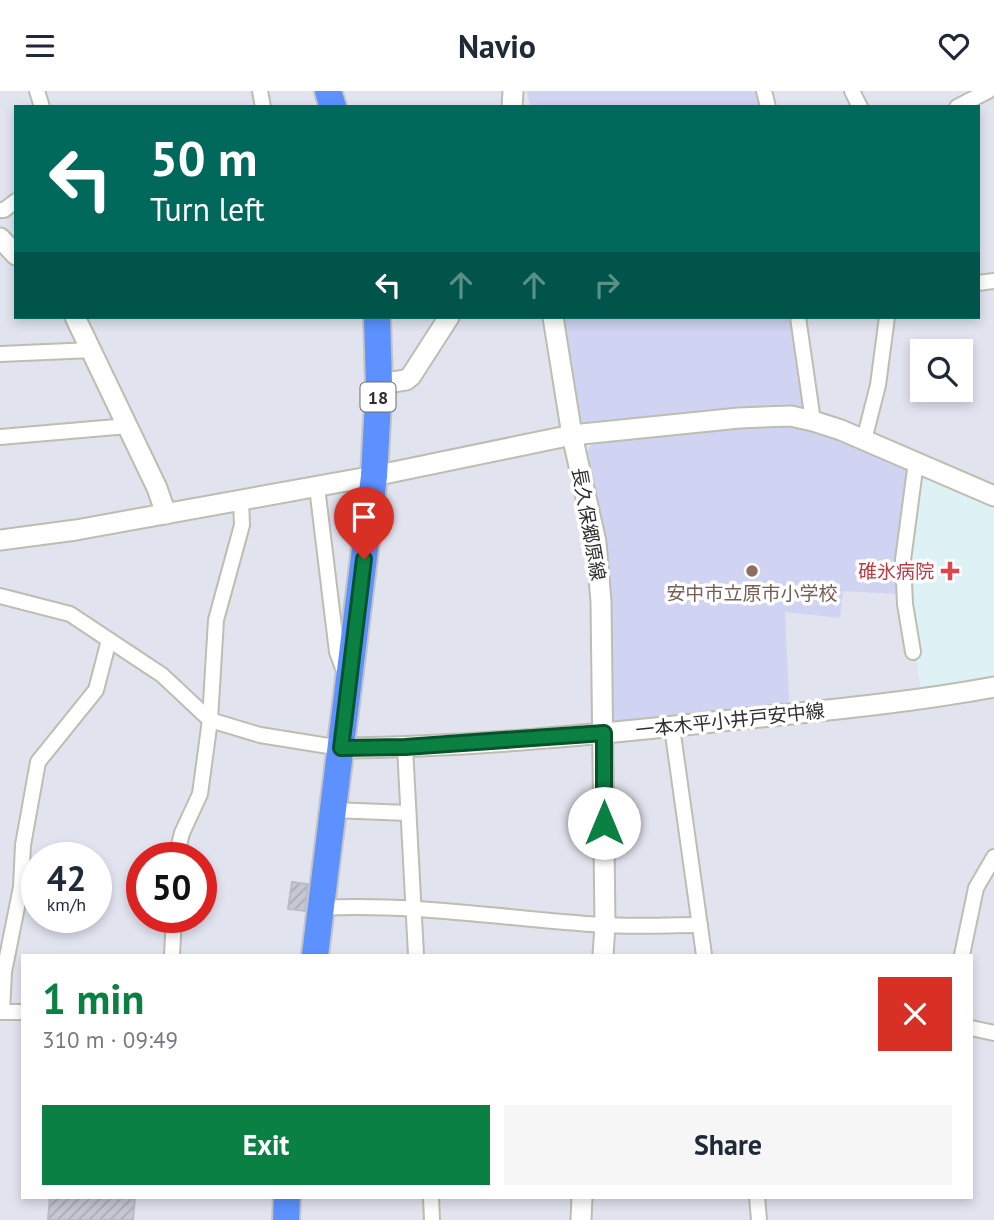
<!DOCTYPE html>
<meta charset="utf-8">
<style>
:root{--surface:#fff;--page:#f6f6f7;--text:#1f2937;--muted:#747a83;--accent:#0b8043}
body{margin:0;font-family:"PT Sans","Noto Sans JP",sans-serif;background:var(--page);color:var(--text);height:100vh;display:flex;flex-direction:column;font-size:26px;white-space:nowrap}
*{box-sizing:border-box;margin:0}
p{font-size:23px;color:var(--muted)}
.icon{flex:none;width:38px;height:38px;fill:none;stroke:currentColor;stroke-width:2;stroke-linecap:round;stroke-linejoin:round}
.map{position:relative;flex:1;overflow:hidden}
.details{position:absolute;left:21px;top:863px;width:952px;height:245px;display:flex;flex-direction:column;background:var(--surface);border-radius:0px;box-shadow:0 4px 10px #0003}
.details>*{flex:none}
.banner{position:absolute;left:14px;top:14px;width:966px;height:214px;border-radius:0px;box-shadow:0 4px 10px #0003;background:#00695c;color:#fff;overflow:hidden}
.tools{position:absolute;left:910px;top:248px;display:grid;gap:14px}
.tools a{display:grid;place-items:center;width:63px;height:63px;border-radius:0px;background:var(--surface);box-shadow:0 4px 10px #0003;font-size:35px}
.speed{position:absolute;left:21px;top:751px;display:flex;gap:14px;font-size:35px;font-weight:700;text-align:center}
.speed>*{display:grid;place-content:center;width:91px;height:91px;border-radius:50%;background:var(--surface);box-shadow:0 4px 10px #0003;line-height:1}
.speed small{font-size:18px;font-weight:400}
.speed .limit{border:10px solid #d22;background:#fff;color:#111}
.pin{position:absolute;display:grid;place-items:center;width:60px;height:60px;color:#fff;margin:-72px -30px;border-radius:50% 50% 50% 0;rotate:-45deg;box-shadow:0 0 7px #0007}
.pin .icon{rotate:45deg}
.me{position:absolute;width:77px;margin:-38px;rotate:0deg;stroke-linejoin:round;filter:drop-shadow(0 0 5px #0008)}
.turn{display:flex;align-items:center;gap:24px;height:147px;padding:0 21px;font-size:32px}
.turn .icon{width:91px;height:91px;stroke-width:2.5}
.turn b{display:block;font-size:49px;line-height:60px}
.lanes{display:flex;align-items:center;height:66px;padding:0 21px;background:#0003;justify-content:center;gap:35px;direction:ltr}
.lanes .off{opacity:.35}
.round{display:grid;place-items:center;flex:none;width:74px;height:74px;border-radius:0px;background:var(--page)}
.overview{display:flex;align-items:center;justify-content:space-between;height:119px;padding:0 21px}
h1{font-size:42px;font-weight:800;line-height:52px;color:var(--accent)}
.cta{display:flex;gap:14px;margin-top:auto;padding:14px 21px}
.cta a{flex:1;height:80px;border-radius:0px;background:var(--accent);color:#fff;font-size:28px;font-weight:800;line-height:80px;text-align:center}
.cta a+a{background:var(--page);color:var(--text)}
header{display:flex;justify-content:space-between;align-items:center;height:91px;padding:0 21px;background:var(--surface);font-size:32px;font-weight:800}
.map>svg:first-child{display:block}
.education{fill:#d0d3f1}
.medical{fill:#def1f5}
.building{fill:url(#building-hatch);stroke:#b9bbcb;stroke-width:2}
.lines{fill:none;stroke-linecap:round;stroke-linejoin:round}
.street-casing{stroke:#bdbeb0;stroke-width:18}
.secondary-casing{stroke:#bdbeb0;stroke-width:23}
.highway-casing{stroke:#c4c4c4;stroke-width:30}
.street{stroke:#fff;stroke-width:14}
.secondary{stroke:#fff;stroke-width:19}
.highway{stroke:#5c91ff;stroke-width:26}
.route-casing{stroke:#07532c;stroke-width:18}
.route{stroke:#0b8043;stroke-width:12}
.education-dot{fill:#8d6e63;stroke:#fff;stroke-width:2.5}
.health-dot{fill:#e0444e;stroke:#fff;stroke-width:2.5}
.labels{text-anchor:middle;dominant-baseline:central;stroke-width:7;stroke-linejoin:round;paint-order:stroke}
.shield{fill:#fff;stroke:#6d6d6d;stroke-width:2}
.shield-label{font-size:18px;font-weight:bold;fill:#2e2e2e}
.street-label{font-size:19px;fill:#2e2e2e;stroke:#fff}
.health-label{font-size:19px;fill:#be3a42;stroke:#fff;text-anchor:end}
.education-label{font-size:19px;fill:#785e54;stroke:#fff}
</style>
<header><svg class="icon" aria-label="menu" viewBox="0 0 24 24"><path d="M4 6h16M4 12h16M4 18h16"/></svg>Navio<svg class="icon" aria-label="heart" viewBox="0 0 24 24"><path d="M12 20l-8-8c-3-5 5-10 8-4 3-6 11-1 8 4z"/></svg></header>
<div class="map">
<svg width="994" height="1129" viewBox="0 0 994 1129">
<defs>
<pattern id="building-hatch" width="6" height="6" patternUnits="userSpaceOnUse" patternTransform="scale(1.75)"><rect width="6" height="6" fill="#c5c7d2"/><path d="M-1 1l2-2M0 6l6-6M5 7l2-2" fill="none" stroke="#aaabb5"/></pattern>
</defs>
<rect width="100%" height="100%" fill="#e1e3ef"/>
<g class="education">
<polygon points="527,0 758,0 760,16 530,16"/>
<polygon points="561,226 793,226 806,315 799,319 583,332 576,326"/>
<polygon points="791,330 911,377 900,503 843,500 840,527 785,521 789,609 782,618 609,634 584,364 593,353 740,333"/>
</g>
<polygon class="medical" points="918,379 994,411 994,589 921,603 907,491"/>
<g class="building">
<polygon points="292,791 308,793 305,820 288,818"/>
<polygon points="50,1106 135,1106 133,1129 48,1129"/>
</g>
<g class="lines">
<g class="street-casing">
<g id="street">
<polyline points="37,0 42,16"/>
<polyline points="260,0 263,16"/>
<polyline points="764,0 768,16"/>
<polyline points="852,0 860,16"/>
<polyline points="957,16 988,0"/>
<polyline points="0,119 4,119 16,110"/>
<polyline points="978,192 994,190"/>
<polyline points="798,226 813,330"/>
<polyline points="0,263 93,259"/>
<polyline points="0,346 128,335"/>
<polyline points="864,349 878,294 887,226"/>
<polyline points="317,396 337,561 343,577 346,577"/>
<polyline points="0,505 70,523 162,584 210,629 260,644 341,657"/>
<polyline points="913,561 905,513 903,469 916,371"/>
<polyline points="672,636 704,864"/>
<polyline points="405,656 416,864"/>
<polyline points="332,719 408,722"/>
<polyline points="176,766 182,742 200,703 210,629 216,529 242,434 241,409"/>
<path d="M320 817C415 812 509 828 603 834 635 836 668 834 700 834"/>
<polyline points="172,864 174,826"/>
<polyline points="962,864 976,797 994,766"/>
<polyline points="0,921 23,921"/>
<polyline points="2,921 4,881 21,796 23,754 38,671 96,599 109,549"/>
<polyline points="971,937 994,942"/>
<polyline points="431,1106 432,1129"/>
<polyline points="757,1106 759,1129"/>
</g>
</g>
<g class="secondary-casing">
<g id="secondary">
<polyline points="512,16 513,0"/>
<polyline points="0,147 16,164"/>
<polyline points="75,226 157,397 166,423"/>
<polyline points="553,226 572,344 596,451 601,511 605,834 603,864"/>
<polyline points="379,293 406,289 411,285 449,226"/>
<polyline points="0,449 76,439 374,385 572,344 739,327 791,325 813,330 841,339 994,405"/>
<path d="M341 657C471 656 602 643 732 629 819 620 907 612 994 596"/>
<polyline points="581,1129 582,1106"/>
</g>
</g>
<g class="highway-casing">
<g id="highway">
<polyline points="328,0 333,16"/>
<polyline points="315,864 374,385 379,293 377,226"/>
<polyline points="286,1129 287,1106"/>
</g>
</g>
<use href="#street" class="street"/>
<use href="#secondary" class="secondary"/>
<use href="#highway" class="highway"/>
</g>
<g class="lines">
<g class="route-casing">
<polyline id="route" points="364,468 341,657 405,656 604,642 604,732"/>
</g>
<use href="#route" class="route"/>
</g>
<circle class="education-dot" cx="752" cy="480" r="7"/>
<path class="health-dot" d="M946.5 469.5h7v7h7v7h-7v7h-7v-7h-7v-7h7z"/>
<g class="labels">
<rect class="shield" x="360.5" y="291.5" width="35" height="29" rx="5"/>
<g class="shield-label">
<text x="378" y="306">18</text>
</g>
<g class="street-label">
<text transform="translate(589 433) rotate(80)">長久保郷原線</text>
<text transform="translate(730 629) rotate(-6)">一本木平小井戸安中線</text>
</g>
<g class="health-label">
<text x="934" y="480">碓氷病院</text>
</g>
<g class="education-label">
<text x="752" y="502">安中市立原市小学校</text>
</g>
</g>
</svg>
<div class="tools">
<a><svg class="icon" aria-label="search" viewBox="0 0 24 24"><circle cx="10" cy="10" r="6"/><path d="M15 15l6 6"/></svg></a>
</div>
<div class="speed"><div>42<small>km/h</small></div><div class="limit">50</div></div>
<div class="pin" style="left:364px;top:468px;background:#d93025"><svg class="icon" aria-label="arrive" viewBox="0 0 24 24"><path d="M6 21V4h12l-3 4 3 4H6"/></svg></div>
<svg class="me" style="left:604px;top:732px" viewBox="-20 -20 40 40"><circle r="19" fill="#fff"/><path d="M0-13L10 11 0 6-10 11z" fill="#0b8043"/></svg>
<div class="banner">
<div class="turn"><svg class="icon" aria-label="left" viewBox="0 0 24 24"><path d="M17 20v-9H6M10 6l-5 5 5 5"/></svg><div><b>50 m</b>Turn left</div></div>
<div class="lanes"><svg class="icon" aria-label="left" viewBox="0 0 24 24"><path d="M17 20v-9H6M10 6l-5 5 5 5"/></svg><svg class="icon off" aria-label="ahead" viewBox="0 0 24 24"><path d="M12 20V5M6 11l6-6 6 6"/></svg><svg class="icon off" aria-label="ahead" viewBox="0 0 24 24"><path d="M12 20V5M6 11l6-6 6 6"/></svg><svg class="icon off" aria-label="right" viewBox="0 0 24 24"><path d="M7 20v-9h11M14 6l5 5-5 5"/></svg></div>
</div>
<section class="details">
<div class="overview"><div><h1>1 min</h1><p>310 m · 09:49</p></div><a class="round" style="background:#d93025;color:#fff"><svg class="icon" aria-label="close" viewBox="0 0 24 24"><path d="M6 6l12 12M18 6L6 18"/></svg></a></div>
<div class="cta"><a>Exit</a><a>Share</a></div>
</section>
</div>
